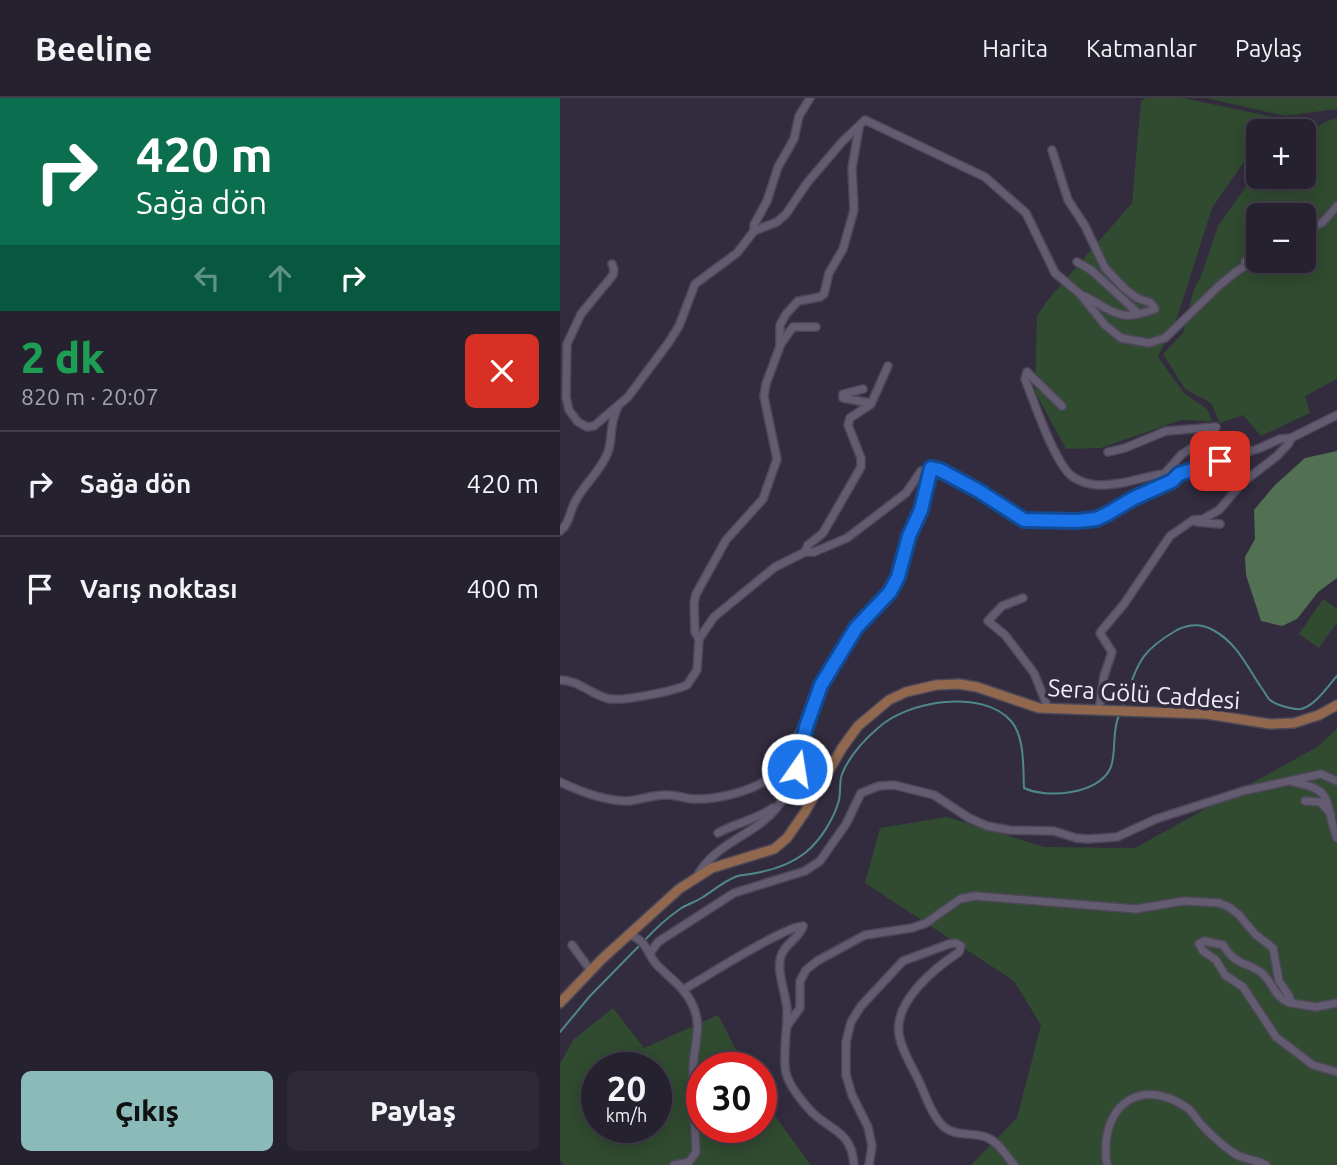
<!DOCTYPE html>
<html lang="tr">
<meta charset="utf-8">
<style>
:root{--surface:#26212f;--page:#2e2937;--text:#f1f3f6;--muted:#a4a3aa;--line:#423e4b;--accent:#8bbbb9}
body{margin:0;font-family:Ubuntu,sans-serif;background:var(--page);color:var(--text);height:100vh;display:flex;flex-direction:column;font-size:26px;white-space:nowrap}
*{box-sizing:border-box;margin:0}
p{font-size:23px;color:var(--muted)}
.icon{flex:none;width:38px;height:38px;fill:none;stroke:currentColor;stroke-width:2;stroke-linecap:round;stroke-linejoin:round}
.map{position:relative;flex:1;overflow:hidden}
.sheet{display:flex;flex-direction:column;background:var(--surface);width:560px}
.sheet>*{flex:none}
.top-card{background:#0b6e4f;color:#fff;overflow:hidden}
.controls{position:absolute;left:686px;top:21px;display:grid;gap:14px}
.controls a{display:grid;place-items:center;width:70px;height:70px;border-radius:10px;background:var(--surface);box-shadow:0 4px 18px #0003,0 0 0 2px var(--line);font-size:35px}
.speed{position:absolute;left:21px;top:954px;display:flex;gap:14px;font-size:35px;font-weight:700;text-align:center}
.speed>*{display:grid;place-content:center;width:91px;height:91px;border-radius:50%;background:var(--surface);box-shadow:0 4px 18px #0003,0 0 0 2px var(--line);line-height:1}
.speed small{font-size:18px;font-weight:400}
.speed .limit{border:10px solid #d22;background:#fff;color:#111}
.pin{position:absolute;display:grid;place-items:center;width:60px;height:60px;color:#fff;margin:-30px;border-radius:14px;box-shadow:0 4px 10px #0006}
.me{position:absolute;width:77px;margin:-38px;rotate:13deg;stroke-linejoin:round;filter:drop-shadow(0 0 5px #0008)}
.turn{display:flex;align-items:center;gap:24px;height:147px;padding:0 21px;font-size:32px}
.turn .icon{width:91px;height:91px;stroke-width:2.5}
.turn b{display:block;font-size:49px;line-height:60px}
.lanes{display:flex;align-items:center;height:66px;padding:0 21px;background:#0003;justify-content:center;gap:35px;direction:ltr}
.lanes .off{opacity:.35}
.round{display:grid;place-items:center;flex:none;width:74px;height:74px;border-radius:10px;background:var(--page)}
.overview{display:flex;align-items:center;justify-content:space-between;height:119px;padding:0 21px}
h1{font-size:42px;font-weight:800;line-height:52px;color:#1e9e55}
.primary-button{display:flex;gap:14px;margin-top:auto;padding:14px 21px}
.primary-button a{flex:1;height:80px;border-radius:10px;background:var(--accent);color:#111;font-size:28px;font-weight:800;line-height:80px;text-align:center}
.primary-button a+a{background:var(--page);color:var(--text)}
ul{padding:0;list-style:none}
li{display:flex;align-items:center;gap:21px;height:105px;padding:0 21px;border-top:2px solid var(--line)}
li div{flex:1}
li b{display:block;font-size:26px}
li em{font-style:normal}
header{display:flex;align-items:center;gap:42px;box-sizing:border-box;height:98px;padding:0 35px;background:var(--surface);border-bottom:2px solid var(--line)}
header strong{font-size:33px}
nav{display:flex;gap:38px;margin-inline-start:auto;font-size:24px}
main{display:flex;flex:1;min-height:0}
.map>svg:first-child{display:block}
.green{fill:#304b30;fill-rule:evenodd}
.forest{fill:#527152}
.lines{fill:none;stroke-linecap:round;stroke-linejoin:round}
.stream{stroke:#4f888a;stroke-width:2}
.minor-casing{stroke:#4d4858;stroke-width:10}
.major-casing{stroke:#4d4858;stroke-width:12}
.minor{stroke:#635c71;stroke-width:7}
.major{stroke:#91684e;stroke-width:9}
.route-casing{stroke:#114b97;stroke-width:18}
.route{stroke:#1a73e8;stroke-width:12}
.labels{text-anchor:middle;dominant-baseline:central;stroke-width:7;stroke-linejoin:round;paint-order:stroke}
.street-label{font-size:24px;fill:#f0ecf8;stroke:#332c3f}
</style>
<header>
<strong>Beeline</strong>
<nav><a>Harita</a><a>Katmanlar</a><a>Paylaş</a></nav>
</header>
<main>
<section class="sheet">
<div class="top-card">
<div class="turn"><svg class="icon" aria-label="right" viewBox="0 0 24 24"><path d="M7 20v-9h11M14 6l5 5-5 5"/></svg><div><b>420 m</b>Sağa dön</div></div>
<div class="lanes"><svg class="icon off" aria-label="left" viewBox="0 0 24 24"><path d="M17 20v-9H6M10 6l-5 5 5 5"/></svg><svg class="icon off" aria-label="ahead" viewBox="0 0 24 24"><path d="M12 20V5M6 11l6-6 6 6"/></svg><svg class="icon" aria-label="right" viewBox="0 0 24 24"><path d="M7 20v-9h11M14 6l5 5-5 5"/></svg></div>
</div>
<div class="overview"><div><h1>2 dk</h1><p>820 m · 20:07</p></div><a class="round" style="background:#d93025;color:#fff"><svg class="icon" aria-label="close" viewBox="0 0 24 24"><path d="M6 6l12 12M18 6L6 18"/></svg></a></div>
<ul>
<li><svg class="icon" aria-label="right" viewBox="0 0 24 24"><path d="M7 20v-9h11M14 6l5 5-5 5"/></svg><div><b>Sağa dön</b></div><em>420 m</em></li>
<li><svg class="icon" aria-label="arrive" viewBox="0 0 24 24"><path d="M6 21V4h12l-3 4 3 4H6"/></svg><div><b>Varış noktası</b></div><em>400 m</em></li>
</ul>
<div class="primary-button"><a>Çıkış</a><a>Paylaş</a></div>
</section>
<div class="map">
<svg width="777" height="1067" viewBox="0 0 777 1067">
<rect width="100%" height="100%" fill="#332c3f"/>
<g class="green">
<polygon points="585,0 623,0 723,21 748,20 728,33 698,33 698,53 686,61 652,110 618,217 598,259 624,295 647,311 652,323 621,322 541,350 506,351 475,294 477,218 487,203 572,105 581,3"/>
<polygon points="646,0 777,0 777,11 725,18"/>
<path d="M777 20V281L745 298 750 315 701 338 683 317 660 325 651 305 625 291 603 256 623 235 633 194 643 173 658 128 698 71V79H744V38L765 24ZM698 117H744V163H698Z"/>
<polygon points="763,501 777,511 777,524 759,550 739,536"/>
<polygon points="777,631 777,1067 411,1067 457,1020 481,927 454,883 305,785 320,730 387,719 484,749 575,750 757,649"/>
<path d="M53 910 84 950 158 917 185 969 142 970V1029H201V999L251 1067H4L0 1062V966L13 942ZM37 970H96V1029H37Z"/>
</g>
<polygon class="forest" points="777,353 777,480 758,494 737,521 722,528 701,523 686,477 685,459 695,441 694,412 715,387 745,360"/>
<g class="lines">
<g class="stream">
<path d="M563 608C578 567 577 555 617 532 629 526 640 525 653 532 677 545 686 567 701 589 704 593 707 599 710 602 716 607 734 612 741 611 755 608 768 588 777 578"/>
<path d="M84 843C94 832 107 820 120 811 127 806 136 804 143 799 154 792 163 784 175 779 182 776 189 777 196 775 213 772 231 766 245 755 260 743 274 721 279 702 281 693 279 684 282 676 289 659 304 642 318 630 347 603 422 590 451 623 465 639 463 670 464 690 487 701 538 696 550 671 557 657 551 636 559 617"/>
<polyline points="0,934 30,898 80,847"/>
</g>
<g class="minor-casing">
<g id="minor">
<path d="M492 52 508 102 525 128 545 170 565 191 577 200 591 205 595 211C558 225 554 213 524 198"/>
<polyline points="194,133 194,127 207,103 218,69 234,41 239,18 250,0"/>
<polyline points="744,134 763,124 777,108"/>
<polyline points="517,164 531,172 579,216"/>
<polyline points="685,164 698,151"/>
<polyline points="52,166 54,171 53,177 21,216 7,246 6,299 9,312 18,324 27,329 34,328 68,299 109,244 119,228 135,186 177,155 194,133 217,124 226,116 247,85 282,44 305,22 425,79 466,115 495,175 520,196 545,227 561,240 589,245 605,240 661,186 677,173 698,160"/>
<polyline points="220,247 233,229 256,229"/>
<polyline points="303,291 283,296 283,300 310,305"/>
<path d="M502 308 467 274 465 281C474 303 495 367 513 379 529 389 543 388 561 385 580 382 600 373 619 376L700 350 720 341 731 340 777 317"/>
<polyline points="548,354 565,350 606,333 656,329 647,340 621,357 606,374"/>
<polyline points="637,424 660,426"/>
<path d="M0 433C10 425 9 415 15 404 24 386 41 373 48 354 53 340 49 327 57 311"/>
<polyline points="245,454 248,447 263,435 301,369 301,360 288,327 290,320 311,306 328,268"/>
<polyline points="463,500 442,508 428,523 445,537 474,575 488,610"/>
<path d="M139 541 154 519 215 469 245 454H254L287 440 346 395 361 373C396 364 433 412 465 422 479 427 530 423 544 417 554 413 563 406 572 401 588 392 607 389 619 376"/>
<path d="M0 582C18 582 29 595 46 600 59 605 113 593 127 587L137 572 139 541 135 534 134 505 136 496 166 442 203 401 217 361 204 299 206 286 220 248V227L226 216 238 203 260 199 264 196 269 175 283 151 294 112 292 70 299 30"/>
<polyline points="539,612 544,578 552,554 540,535 543,531 564,506 610,438 633,422 643,421 659,412 682,385 717,358 729,345 731,340"/>
<path d="M0 684C19 693 46 703 67 703 80 702 92 697 105 697 114 696 123 700 132 701 158 702 194 693 214 677 232 663 231 636 246 629"/>
<path d="M733 684C777 692 763 705 777 740"/>
<polyline points="745,703 760,704 771,716"/>
<path d="M158 735C176 725 195 722 213 710"/>
<path d="M136 780C155 743 195 739 219 707 245 672 243 625 262 586 271 567 285 544 299 528 311 513 327 500 337 482 344 468 344 451 349 436 353 428 358 421 361 412 366 399 367 384 371 370"/>
<path d="M70 837C89 844 86 856 98 868 111 881 126 891 133 908 143 929 133 951 133 972 133 999 135 1027 136 1054L129 1064 114 1067"/>
<polyline points="12,847 31,873"/>
<polyline points="90,855 98,844 174,795 245,773 260,763 286,726 301,695 319,688 334,687 374,697 409,720 427,728 449,732 494,733 516,740 528,741 557,739 596,721 683,693 761,676 777,683"/>
<path d="M124 891C146 879 223 829 243 828 239 841 225 845 221 858 216 873 226 895 227 911 228 927 222 963 226 975 229 987 241 1002 249 1011 268 1033 292 1031 294 1067"/>
<polyline points="731,905 756,909 777,905"/>
<path d="M227 928 240 910V883L246 872 257 863 305 837 352 830 366 825 400 801 415 798 576 811 624 803 659 805 669 809 679 817 695 836 713 850 719 883 729 898 731 905C717 902 713 887 704 877 690 863 678 871 663 847L644 843 639 846 643 853 656 862 665 877 683 889 716 939 753 967 777 974"/>
<path d="M309 1067 312 1048 308 1029 292 997 286 977V944L291 924 301 908 343 863 389 846 396 845 401 848 399 854C375 870 334 903 339 936 341 951 351 967 358 981 365 996 371 1016 383 1028 396 1040 413 1033 428 1040 439 1045 447 1058 454 1067"/>
<path d="M547 1067C538 1013 576 976 626 1009 632 1013 635 1019 640 1025 649 1035 661 1046 672 1054 682 1062 696 1061 706 1067"/>
</g>
</g>
<g class="major-casing">
<polyline id="major" points="0,905 42,861 119,791 152,770 214,751 227,740 245,714 282,650 298,628 329,602 346,594 376,587 399,586 417,589 479,610 647,616 710,626 734,625 759,617 777,607"/>
</g>
<use href="#minor" class="minor"/>
<use href="#major" class="major"/>
</g>
<g class="lines">
<g class="route-casing">
<polyline id="route" points="237,671 246,629 261,587 296,530 330,494 338,479 349,438 361,412 371,370 380,372 419,393 464,422 517,423 536,421 547,416 574,400 612,383 619,376 660,363"/>
</g>
<use href="#route" class="route"/>
</g>
<g class="labels">
<g class="street-label">
<text transform="translate(584 596) rotate(4)">Sera Gölü Caddesi</text>
</g>
</g>
</svg>
<div class="controls">
<a>+</a>
<a>−</a>
</div>
<div class="speed"><div>20<small>km/h</small></div><div class="limit">30</div></div>
<div class="pin" style="left:660px;top:363px;background:#d93025"><svg class="icon" aria-label="arrive" viewBox="0 0 24 24"><path d="M6 21V4h12l-3 4 3 4H6"/></svg></div>
<svg class="me" style="left:237px;top:671px" viewBox="-20 -20 40 40"><circle r="17" fill="#1a73e8" stroke="#fff" stroke-width="3"/><path d="M0-11L8 9 0 5-8 9z" fill="#fff"/></svg>
</div>
</main>
